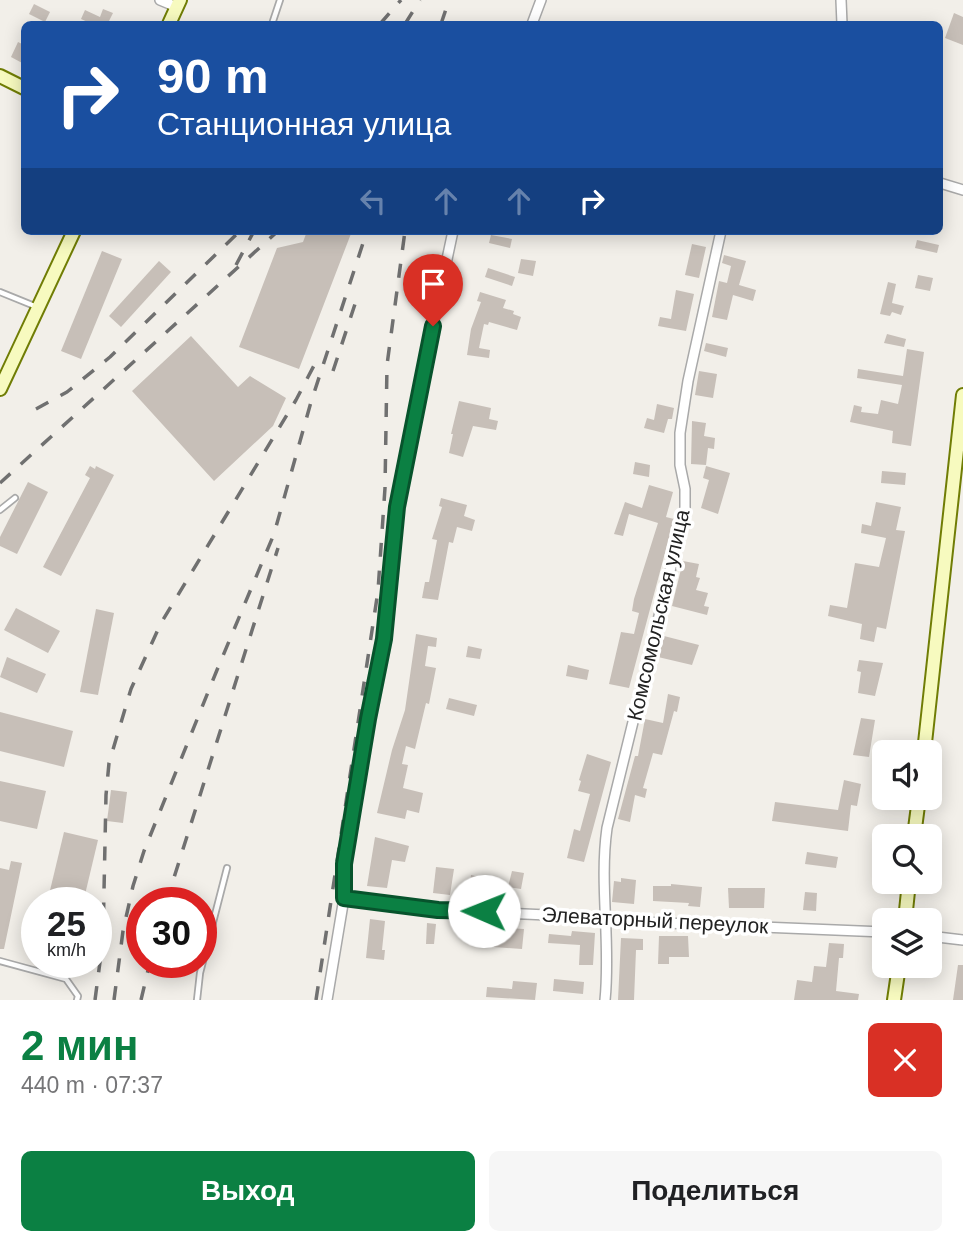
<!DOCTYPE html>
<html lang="ru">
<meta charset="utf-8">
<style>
:root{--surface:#fff;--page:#f6f6f6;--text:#202124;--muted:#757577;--accent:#0b8043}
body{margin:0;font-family:Arial,sans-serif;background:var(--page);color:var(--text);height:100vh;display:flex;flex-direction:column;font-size:26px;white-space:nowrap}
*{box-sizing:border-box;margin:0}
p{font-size:23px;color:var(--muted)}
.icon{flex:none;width:38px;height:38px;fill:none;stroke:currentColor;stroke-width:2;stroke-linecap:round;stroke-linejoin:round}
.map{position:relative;height:1000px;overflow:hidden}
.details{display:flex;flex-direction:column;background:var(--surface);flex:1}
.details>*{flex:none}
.guide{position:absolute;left:21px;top:21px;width:922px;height:214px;border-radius:10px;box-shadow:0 4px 18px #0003;background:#1a4fa0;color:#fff;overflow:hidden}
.controls{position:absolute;left:872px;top:740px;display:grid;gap:14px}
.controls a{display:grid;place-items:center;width:70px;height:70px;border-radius:10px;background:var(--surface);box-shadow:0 4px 18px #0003;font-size:35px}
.speed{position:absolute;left:21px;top:887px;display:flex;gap:14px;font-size:35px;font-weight:700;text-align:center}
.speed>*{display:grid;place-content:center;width:91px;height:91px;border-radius:50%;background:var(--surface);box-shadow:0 4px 18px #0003;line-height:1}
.speed small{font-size:18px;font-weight:400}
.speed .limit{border:10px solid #d22;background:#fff;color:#111}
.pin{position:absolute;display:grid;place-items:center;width:60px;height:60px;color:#fff;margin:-72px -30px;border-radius:50% 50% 50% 0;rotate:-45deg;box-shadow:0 0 7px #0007}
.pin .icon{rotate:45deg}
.me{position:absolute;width:77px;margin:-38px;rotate:271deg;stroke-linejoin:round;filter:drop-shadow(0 0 5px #0008)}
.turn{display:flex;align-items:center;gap:24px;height:147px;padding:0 21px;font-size:32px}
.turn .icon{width:91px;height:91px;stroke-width:2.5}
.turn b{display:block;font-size:49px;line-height:60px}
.lanes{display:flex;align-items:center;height:66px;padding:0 21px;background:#0003;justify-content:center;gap:35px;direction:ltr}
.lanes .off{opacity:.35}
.round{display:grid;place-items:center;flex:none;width:74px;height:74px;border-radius:10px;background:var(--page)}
.head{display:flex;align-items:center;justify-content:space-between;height:119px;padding:0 21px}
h1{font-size:42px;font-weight:700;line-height:52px;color:var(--accent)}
.primary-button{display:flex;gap:14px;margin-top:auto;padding:14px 21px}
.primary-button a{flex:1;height:80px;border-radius:10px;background:var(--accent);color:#fff;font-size:28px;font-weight:700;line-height:80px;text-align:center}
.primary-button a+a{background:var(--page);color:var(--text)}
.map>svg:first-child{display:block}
.building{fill:#c7bfb8}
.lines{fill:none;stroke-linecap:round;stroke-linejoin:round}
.lane-casing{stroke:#a9a9a9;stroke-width:8}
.street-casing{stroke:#a9a9a9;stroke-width:12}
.secondary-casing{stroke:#707d05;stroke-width:16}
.lane{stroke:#fff;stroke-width:4.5}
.street{stroke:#fff;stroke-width:9}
.secondary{stroke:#f7fabf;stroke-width:12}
.rail{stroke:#707070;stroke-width:3.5;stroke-dasharray:14 14;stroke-linecap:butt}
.route-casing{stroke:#07532c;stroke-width:18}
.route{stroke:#0b8043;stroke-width:12}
.labels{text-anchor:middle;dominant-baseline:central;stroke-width:7;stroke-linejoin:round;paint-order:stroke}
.street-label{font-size:21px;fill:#222;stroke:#fff}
</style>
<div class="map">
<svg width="963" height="1000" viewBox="0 0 963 1000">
<rect width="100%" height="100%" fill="#f2efe9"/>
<g class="building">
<polygon points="34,4 50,12 45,22 29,14"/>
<polygon points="103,9 113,13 109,21 118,24 92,24 81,19 85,10 100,17"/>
<polygon points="954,13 963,17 963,45 945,38"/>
<polygon points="18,42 24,45 24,64 11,57"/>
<polygon points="313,231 352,231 299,369 239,347 277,248 303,242 306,234"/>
<polygon points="491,235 512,239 510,248 489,243"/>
<polygon points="917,240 939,245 937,253 915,248"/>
<polygon points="692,244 706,247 699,278 685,275"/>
<polygon points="102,251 122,259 81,359 61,351"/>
<polygon points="724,255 746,261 739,285 756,290 753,301 733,295 727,320 712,317 719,281 727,283 731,266 722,263"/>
<polygon points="521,259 536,261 533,276 518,273"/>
<polygon points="159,261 171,272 121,327 109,316"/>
<polygon points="488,268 515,277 512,286 485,277"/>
<polygon points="918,275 933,278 930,291 915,288"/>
<polygon points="888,282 896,284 892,303 904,306 901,315 892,312 890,316 880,314"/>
<polygon points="676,290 694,294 686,331 658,326 660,317 671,319"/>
<polygon points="480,292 506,300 503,308 514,311 513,314 521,317 517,330 489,322 488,325 484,324 479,348 490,350 489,358 467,355 471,329 481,302 477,301"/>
<polygon points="887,334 906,339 904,347 884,343"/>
<polygon points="191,336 238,387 250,376 286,398 273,426 214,481 132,391"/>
<polygon points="706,343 728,348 726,357 704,351"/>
<polygon points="907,349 924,352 911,446 892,443 893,431 850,422 854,405 862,407 861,412 878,414 881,400 898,404 902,385 857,378 858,369 903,376"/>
<polygon points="699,371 717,374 713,398 695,395"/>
<polygon points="459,401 491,408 489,419 498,421 496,430 473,426 463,457 449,453 453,434 451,434"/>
<polygon points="657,404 674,408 672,419 668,419 664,433 644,428 647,418 654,420"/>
<polygon points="692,421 706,423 704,436 715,438 714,449 708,448 706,465 691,464"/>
<polygon points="635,462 650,465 649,477 633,474"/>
<polygon points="90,466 95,469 96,466 114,475 61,576 43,567 90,478 85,475"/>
<polygon points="706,466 730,473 718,514 701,508 709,480 703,478"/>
<polygon points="882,471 906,473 905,485 881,483"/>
<polygon points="28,482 48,492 17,554 0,546 0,537"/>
<polygon points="649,485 673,492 666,517 674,519 629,688 609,684 621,632 634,634 639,613 632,611 634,599 658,523 629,514 623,536 614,534 625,502 642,508"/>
<polygon points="441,498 467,505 464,516 475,520 472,531 457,527 453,543 449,542 438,600 422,598 425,582 429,582 437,540 432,539 442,507 439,506"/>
<polygon points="876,502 901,507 896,530 905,531 886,629 877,627 874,642 860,639 862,624 828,616 830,605 847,608 855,563 879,567 886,538 861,533 862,524 871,526"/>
<polygon points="683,561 699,564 696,577 700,578 696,590 708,593 704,606 709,607 707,615 672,606"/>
<polygon points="16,608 60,631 48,653 4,630"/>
<polygon points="96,609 114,613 98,695 80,692"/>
<polygon points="416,634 437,638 436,647 428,646 425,666 436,668 429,704 426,703 415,749 406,746 402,764 408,765 403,788 423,793 419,813 407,810 405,819 377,813 392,750 405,710"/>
<polygon points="664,636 699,645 692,665 658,657"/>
<polygon points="468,646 482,649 480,659 466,657"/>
<polygon points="7,657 46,674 37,693 0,677"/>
<polygon points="859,660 883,663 875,696 858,693 861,672 857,671"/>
<polygon points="568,665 589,670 587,680 566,676"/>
<polygon points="668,694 680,697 677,712 674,711 662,755 653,753 643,788 647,789 645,798 635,795 630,822 618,819 635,756 638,756 645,719 663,723"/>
<polygon points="449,698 477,705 474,716 446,709"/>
<polygon points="0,712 73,731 64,767 0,751"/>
<polygon points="861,718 875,720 869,757 853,755"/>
<polygon points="587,754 611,762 584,862 567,858 574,829 580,831 590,794 578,791 581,781 579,780"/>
<polygon points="844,780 861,784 857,806 851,805 848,831 772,821 775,802 838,810"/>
<polygon points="0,781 46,791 37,829 0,821"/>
<polygon points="111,790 127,792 123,823 107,821"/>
<polygon points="64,832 98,840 83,903 47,903"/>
<polygon points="375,837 409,846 405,862 392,860 387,888 367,886"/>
<polygon points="807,852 838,857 836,868 805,864"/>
<polygon points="11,861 22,863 4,949 0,949 0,868 9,870"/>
<polygon points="436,867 454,869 450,895 433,893"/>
<polygon points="512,871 524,873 521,889 508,887"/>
<polygon points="471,875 479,877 476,898 468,897"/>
<polygon points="621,878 636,880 634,904 612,902 614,881 621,882"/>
<polygon points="671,884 702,887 700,907 688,906 689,903 653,901 653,886 671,886"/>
<polygon points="728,888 765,888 764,908 729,908"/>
<polygon points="805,892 817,893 816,911 803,910"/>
<polygon points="370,919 385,921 382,950 385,950 384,960 366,958"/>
<polygon points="427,923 436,924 434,944 426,944"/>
<polygon points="495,927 524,929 522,949 494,947"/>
<polygon points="572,931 595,933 593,965 579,965 580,945 548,943 549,934 571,936"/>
<polygon points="659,936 688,936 689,957 669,957 669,964 658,964"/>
<polygon points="621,938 643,939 643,950 636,950 634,1000 618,1000"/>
<polygon points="829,943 844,944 843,958 839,958 836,991 859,994 858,1000 794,1000 797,980 812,982 814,966 826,967"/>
<polygon points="38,962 69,962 67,973 38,966"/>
<polygon points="958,965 963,965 963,1000 953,1000"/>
<polygon points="554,979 584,982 583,994 553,991"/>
<polygon points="513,981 537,983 535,1000 486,997 487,987 512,989"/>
</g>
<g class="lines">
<g class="lane-casing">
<g id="lane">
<polyline points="272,24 280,0"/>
<polyline points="0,292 37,307"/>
<polyline points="0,510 15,498"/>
<polyline points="0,961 66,979 78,996 77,1000"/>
<polyline points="197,1000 200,973 227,868"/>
</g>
</g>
<g class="street-casing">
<g id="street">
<polyline points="160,0 177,7"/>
<polyline points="841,0 842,24"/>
<polyline points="532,24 541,0"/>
<polyline points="940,183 963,190"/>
<polyline points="344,898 438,910 547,915 567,919 884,932"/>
<polyline points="929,936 963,940"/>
<polyline points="327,1000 344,898 344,864 368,719 384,639 397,507 413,419 453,231"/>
<path d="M605 1000C611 942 599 885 607 828L685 510V489L680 465V433L688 381 721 231"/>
</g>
</g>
<g class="secondary-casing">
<g id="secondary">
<polyline points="169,24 180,0"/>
<polyline points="0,76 24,88"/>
<polyline points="0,389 74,231"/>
<polyline points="924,752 963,395"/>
<polyline points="914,836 919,798"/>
<polyline points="905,920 909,882"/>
<polyline points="894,1000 899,966"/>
</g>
</g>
<use href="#lane" class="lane"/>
<use href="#street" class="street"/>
<use href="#secondary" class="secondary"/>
<g class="rail">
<polyline points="380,24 401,0"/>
<polyline points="405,24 420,0"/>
<polyline points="441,24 449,0"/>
<polyline points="236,265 254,231"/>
<polyline points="333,371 357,298"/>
<polyline points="36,409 67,392 110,357 240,231"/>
<polyline points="0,483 278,231"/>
<polyline points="166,903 278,548"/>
<polyline points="95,1000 103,939 106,795 109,763 131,689 161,623 296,400 320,354"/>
<polyline points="114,1000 123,931 133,886 144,851 217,670 274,534 311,402 367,231"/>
<polyline points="141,1000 150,962"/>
<polyline points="316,1000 378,591 385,488 387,365 405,231"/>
</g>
</g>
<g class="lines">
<g class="route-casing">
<polyline id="route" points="433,326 397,507 384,639 368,719 344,864 344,898 438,910 484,911"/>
</g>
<use href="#route" class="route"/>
</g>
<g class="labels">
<g class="street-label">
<text transform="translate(658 615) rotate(-77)">Комсомольская улица</text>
<text transform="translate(655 920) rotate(3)">Элеваторный переулок</text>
</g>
</g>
</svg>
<div class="controls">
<a><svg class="icon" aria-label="sound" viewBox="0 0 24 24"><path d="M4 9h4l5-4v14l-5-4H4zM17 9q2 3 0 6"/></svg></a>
<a><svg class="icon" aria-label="search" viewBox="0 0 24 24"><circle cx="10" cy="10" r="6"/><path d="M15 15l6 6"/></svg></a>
<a><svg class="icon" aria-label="layers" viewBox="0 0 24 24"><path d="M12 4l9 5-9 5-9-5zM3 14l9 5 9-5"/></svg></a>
</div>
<div class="speed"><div>25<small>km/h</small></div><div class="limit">30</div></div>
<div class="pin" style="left:433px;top:326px;background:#d93025"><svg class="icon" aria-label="arrive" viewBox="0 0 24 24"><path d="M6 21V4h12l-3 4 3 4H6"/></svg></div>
<svg class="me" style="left:484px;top:911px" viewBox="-20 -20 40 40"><circle r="19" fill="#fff"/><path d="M0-13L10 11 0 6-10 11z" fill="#0b8043"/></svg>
<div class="guide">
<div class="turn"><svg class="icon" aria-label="right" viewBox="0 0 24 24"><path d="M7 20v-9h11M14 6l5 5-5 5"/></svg><div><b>90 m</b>Станционная улица</div></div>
<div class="lanes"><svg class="icon off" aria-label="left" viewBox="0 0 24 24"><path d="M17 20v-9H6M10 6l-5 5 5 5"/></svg><svg class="icon off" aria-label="ahead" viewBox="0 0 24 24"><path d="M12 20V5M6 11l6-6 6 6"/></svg><svg class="icon off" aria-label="ahead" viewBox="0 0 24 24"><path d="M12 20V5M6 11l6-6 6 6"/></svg><svg class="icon" aria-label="right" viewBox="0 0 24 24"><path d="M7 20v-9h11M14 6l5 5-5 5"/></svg></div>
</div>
</div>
<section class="details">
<div class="head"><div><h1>2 мин</h1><p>440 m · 07:37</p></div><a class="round" style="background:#d93025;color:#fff"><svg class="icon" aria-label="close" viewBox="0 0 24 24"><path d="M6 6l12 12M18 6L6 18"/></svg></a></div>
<div class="primary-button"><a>Выход</a><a>Поделиться</a></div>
</section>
